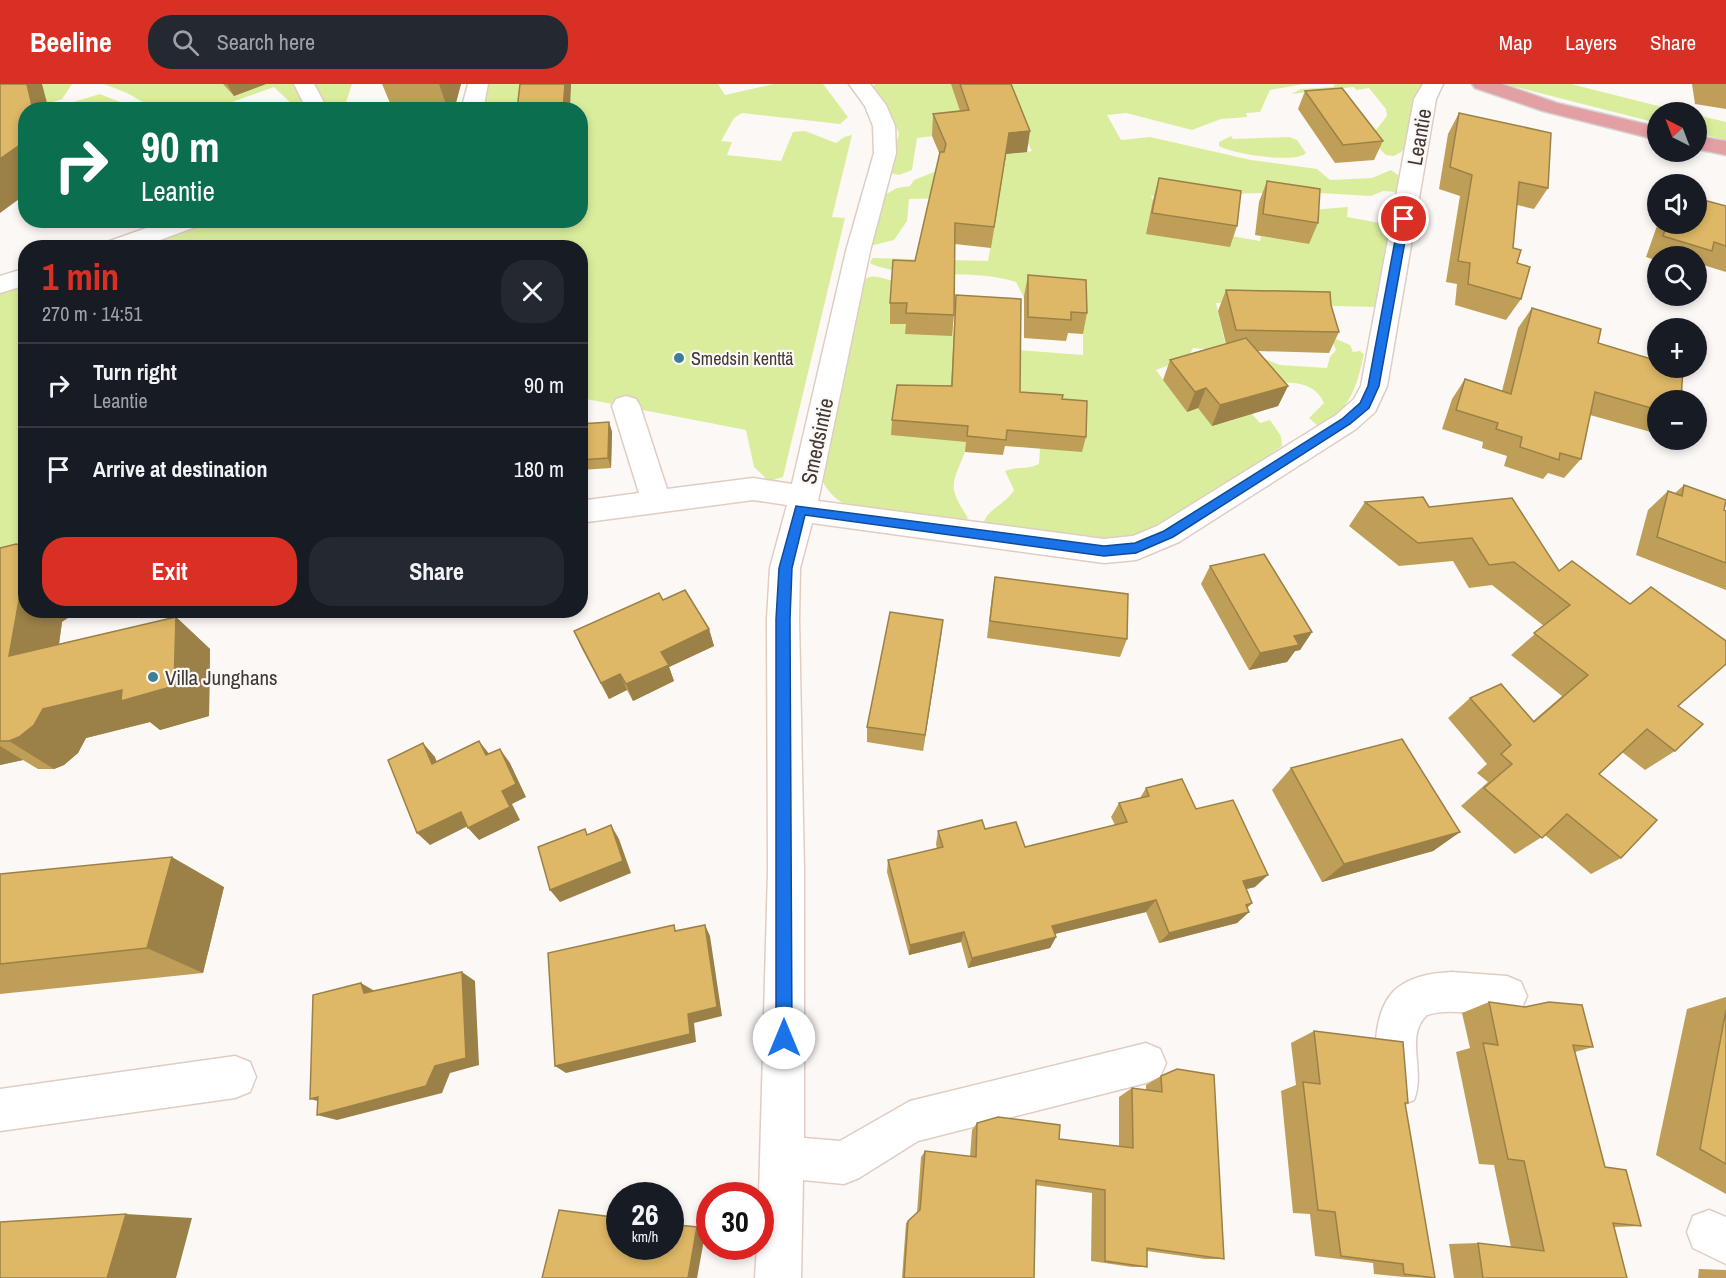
<!DOCTYPE html>
<meta charset="utf-8">
<style>
:root{--surface:#171b24;--page:#242831;--text:#f1f3f6;--muted:#9ea1a6;--line:#363941;--accent:#d93025}
body{margin:0;font-family:"Archivo Narrow",sans-serif;background:var(--page);color:var(--text);height:100vh;display:flex;flex-direction:column;font-size:22px;white-space:nowrap}
*{box-sizing:border-box;margin:0}
p{font-size:20px;color:var(--muted)}
.icon{flex:none;width:33px;height:33px;fill:none;stroke:currentColor;stroke-width:2;stroke-linecap:round;stroke-linejoin:round}
.map{position:relative;flex:1;overflow:hidden}
.sheet{position:absolute;left:18px;top:156px;width:570px;height:378px;display:flex;flex-direction:column;background:var(--surface);border-radius:24px;box-shadow:0 3px 9px #0003}
.sheet>*{flex:none}
.hud{position:absolute;left:18px;top:18px;width:570px;height:126px;border-radius:24px;box-shadow:0 3px 9px #0003;background:#0b6e4f;color:#fff;overflow:hidden}
.needle{width:39px;rotate:318deg}
.fabs{position:absolute;left:1647px;top:18px;display:grid;gap:12px}
.fabs a{display:grid;place-items:center;width:60px;height:60px;border-radius:50%;background:var(--surface);box-shadow:0 3px 9px #0003;font-size:30px}
.speed{position:absolute;left:606px;top:1098px;display:flex;gap:12px;font-size:30px;font-weight:700;text-align:center}
.speed>*{display:grid;place-content:center;width:78px;height:78px;border-radius:50%;background:var(--surface);box-shadow:0 3px 9px #0003;line-height:1}
.speed small{font-size:15px;font-weight:400}
.speed .limit{border:9px solid #d22;background:#fff;color:#111}
.pin{position:absolute;display:grid;place-items:center;width:51px;height:51px;color:#fff;margin:-26px;border:3px solid #fff;border-radius:50%;box-shadow:0 2px 6px #0007}
.me{position:absolute;width:66px;margin:-33px;rotate:0deg;stroke-linejoin:round;filter:drop-shadow(0 0 4px #0008)}
.turn{display:flex;align-items:center;gap:21px;height:126px;padding:0 24px;font-size:27px}
.turn .icon{width:78px;height:78px;stroke-width:2.5}
.turn b{display:block;font-size:42px;line-height:51px}
.round{display:grid;place-items:center;flex:none;width:63px;height:63px;border-radius:24px;background:var(--page)}
.overview{display:flex;align-items:center;justify-content:space-between;height:102px;padding:0 24px}
h1{font-size:36px;font-weight:700;line-height:45px;color:var(--accent)}
.primary-button{display:flex;gap:12px;margin-top:auto;padding:12px 24px}
.primary-button a{flex:1;height:69px;border-radius:24px;background:var(--accent);color:#fff;font-size:24px;font-weight:700;line-height:69px;text-align:center}
.primary-button a+a{background:var(--page);color:var(--text)}
ul{padding:0;list-style:none}
li{display:flex;align-items:center;gap:18px;height:84px;padding:0 24px;border-top:2px solid var(--line)}
li div{flex:1}
li b{display:block;font-size:22px}
li em{font-style:normal}
header{display:flex;align-items:center;gap:36px;box-sizing:border-box;height:84px;padding:0 30px;background:var(--accent);color:#fff}
header strong{font-size:28px}
nav{display:flex;gap:33px;margin-inline-start:auto;font-size:21px}
.search{width:420px;height:54px;background:var(--page);display:flex;align-items:center;gap:15px;box-sizing:border-box;padding:0 21px;border-radius:24px;color:var(--muted);font-size:22px}
.map>svg:first-child{display:block}
.green{fill:#daed9c}
.lines{fill:none;stroke-linecap:round;stroke-linejoin:round}
.minor-casing{stroke:#e0cdc2;stroke-width:3}
.major-casing{stroke:#d5d3d2;stroke-width:3}
.minor{fill:#fff;fill-rule:evenodd}
.major{fill:#e3a0a4;fill-rule:evenodd}
.wall{fill:#bf9e58}
.shaded-wall{fill:#9b8147}
.building{fill:#deb866;stroke:#9b8147;stroke-width:1.5}
.route{fill:#1a73e8;stroke:#114b97;stroke-width:1.5}
.poi-dot{fill:#3f7f93;stroke:#fcf8f6;stroke-width:2}
.labels{text-anchor:middle;dominant-baseline:central;stroke-width:4.5;stroke-linejoin:round;paint-order:stroke}
.far-poi-label{font-size:18px;fill:#403834;stroke:#fcf8f6;text-anchor:start}
.street-label{font-size:21px;fill:#403834;stroke:#fcf8f6}
.poi-label{font-size:21px;fill:#403834;stroke:#fcf8f6;text-anchor:start}
</style>
<header>
<strong>Beeline</strong>
<div class="search"><svg class="icon" aria-label="search" viewBox="0 0 24 24"><circle cx="10" cy="10" r="6"/><path d="M15 15l6 6"/></svg>Search here</div>
<nav><a>Map</a><a>Layers</a><a>Share</a></nav>
</header>
<div class="map">
<svg width="1726" height="1194" viewBox="0 0 1726 1194">
<rect width="100%" height="100%" fill="#fcf8f6"/>
<g class="green">
<polygon points="42,0 72,0 62,15 47,20"/>
<polygon points="104,0 223,0 234,12 266,0 293,0 308,25 297,25 274,3 218,23 219,25 155,25 127,9"/>
<polygon points="315,0 352,0 344,24 380,23 379,25 328,25"/>
<polygon points="485,0 718,0 725,11 774,0 823,0 848,33 840,40 742,29 734,34 721,57 732,58 727,71 781,77 793,48 805,47 836,59 844,53 852,51 832,133 845,134 783,393 769,397 754,383 746,346 581,314 580,164 133,164 215,137 580,136 580,26 570,25 571,3 518,26 479,25"/>
<path d="M875 0H1304L1270 6 1260 28 1246 29 1247 33 1221 35 1192 46 1126 29 1107 31 1121 56 1150 53 1251 76 1317 85 1330 96 1372 94 1391 86 1398 91 1402 98 1397 108 1383 107 1371 112 1302 108 1151 112 1153 116 1231 152 1260 157 1261 152 1309 160 1311 126 1348 123 1347 133 1380 139 1383 124 1394 128 1393 134 1374 223 1216 219 1227 267 1193 264 1188 274 1156 286 1187 328 1198 324 1252 330 1260 339 1270 336 1281 352 1282 362 1212 412 1131 456 1092 458 987 442 984 438C989 424 1006 420 1014 406L1005 387C1017 382 1027 386 1039 380L1040 365 1082 333 965 368C951 403 948 402 968 434L963 438 851 423C837 417 829 410 822 396L860 200C869 188 879 193 893 197L906 240 954 242 1018 266 1083 271V250L1024 214 1016 198C970 183 917 198 871 180L870 178 873 174 988 177 997 123 946 114 909 115 907 137 894 156 874 161 868 158 879 114 897 104 910 102 914 96 967 75 1032 67 1019 42 917 54 912 86 899 91 889 89 899 49 873 3Z"/>
<polygon points="1335,0 1422,0 1417,13 1408,64 1394,72 1386,71 1373,58 1372,51 1387,32 1386,25 1369,4 1356,6 1354,3 1291,10 1301,5 1333,3"/>
<polygon points="1504,0 1571,0 1682,28 1658,28 1657,39"/>
<polygon points="100,10 137,25 51,25"/>
<polygon points="1697,31 1726,38 1726,56 1697,49"/>
<path d="M1231 52 1233 55 1289 53 1297 56 1306 69C1297 80 1232 70 1219 62V58Z"/>
<polygon points="25,199 25,468 0,471 0,207"/>
<path d="M1336 255 1350 261 1353 268 1360 267 1364 270C1357 302 1350 328 1318 342L1309 334 1324 319C1314 296 1290 299 1269 298L1245 267 1280 281 1327 284 1330 273 1336 266 1333 259Z"/>
</g>
<g class="lines">
<g class="minor-casing">
<g id="minor">
<polygon points="294,0 314,0 328,26 307,26"/>
<polygon points="468,0 488,0 483,26 461,26"/>
<polygon points="849,0 870,0 886,21 895,42 896,69 870,167 818,417 1104,455 1133,452 1157,442 1336,331 1354,315 1361,302 1414,15 1423,0 1443,0 1436,15 1387,302 1375,328 1356,345 1179,458 1136,476 1104,479 812,439 800,484 799,535 804,787 804,1054 840,1057 910,1017 1146,959 1160,965 1166,979 1160,993 1146,999 918,1057 859,1094 844,1100 803,1096 801,1194 755,1194 757,1162 760,1162 759,1112 768,787 767,535 770,484 787,421 753,416 580,439 580,417 639,409 612,322 616,315 626,312 636,315 640,322 667,405 753,394 792,400 846,167 874,69 873,42 865,22"/>
<polygon points="169,136 204,136 201,141 138,164 101,164 104,159"/>
<polygon points="26,184 26,201 0,209 0,192"/>
<path d="M1452 888 1507 892 1521 898 1527 912 1521 926C1491 938 1458 921 1427 931 1404 952 1426 986 1414 1016L1399 1022 1384 1016C1372 985 1369 919 1403 900 1418 891 1435 889 1452 888Z"/>
<polygon points="235,972 250,978 256,993 250,1008 235,1014 0,1047 0,1005"/>
<polygon points="1709,1126 1726,1133 1726,1180 1693,1164 1687,1148 1693,1132"/>
</g>
</g>
<g class="major-casing">
<g id="major">
<polygon points="1472,0 1502,0 1557,19 1658,43 1658,56 1543,27 1475,4"/>
<polygon points="1696,52 1726,57 1726,71 1696,65"/>
</g>
</g>
<use href="#minor" class="minor"/>
<use href="#major" class="major"/>
</g>
<g class="wall">
<polygon points="223,0 266,0 234,12"/>
<polygon points="382,0 461,0 454,26 393,26"/>
<polygon points="951,0 1011,0 1027,68 1006,70 991,164 955,160 954,231 952,252 905,250 906,240 890,240 890,219 915,177 940,71 932,52 933,30 960,27"/>
<polygon points="1692,0 1726,0 1726,25 1695,20"/>
<polygon points="1305,7 1383,57 1374,76 1335,79 1298,25"/>
<polygon points="1459,29 1548,104 1534,125 1517,121 1513,164 1517,179 1521,215 1506,236 1455,221 1457,200 1446,198 1460,112 1439,105 1448,50"/>
<polygon points="1159,94 1237,142 1230,163 1146,150 1153,116"/>
<polygon points="1267,97 1318,139 1309,160 1255,151 1259,118"/>
<polygon points="1726,122 1726,188 1700,180 1696,185 1696,172 1658,172 1658,177 1646,173 1658,139 1658,140 1696,140"/>
<polygon points="1028,191 1087,229 1083,250 1068,249 1066,257 1024,254 1024,212"/>
<polygon points="1226,206 1331,221 1339,248 1329,269 1258,267 1288,302 1278,322 1212,342 1198,324 1187,328 1163,296 1170,276 1226,260 1218,227"/>
<polygon points="956,211 1020,308 1062,315 1086,353 1082,368 1005,362 1003,371 965,368 966,358 891,351 892,336 951,301"/>
<polygon points="1532,224 1598,259 1658,316 1658,350 1590,331 1581,375 1564,394 1548,389 1543,395 1504,382 1507,372 1482,364 1483,358 1442,345 1452,315 1465,295 1502,307 1518,244"/>
<polygon points="609,338 612,348 611,384 580,386 580,340"/>
<polygon points="1684,401 1726,427 1726,506 1636,471 1648,426 1668,407 1675,409"/>
<polygon points="1365,418 1429,423 1559,487 1678,622 1675,667 1645,686 1622,668 1599,690 1621,774 1591,790 1545,751 1515,770 1461,722 1488,698 1477,689 1487,680 1448,634 1470,614 1533,637 1562,612 1511,571 1544,542 1492,501 1469,504 1453,477 1399,482 1349,442"/>
<polygon points="0,464 62,538 59,560 176,533 210,565 209,632 160,646 150,638 86,654 78,669 64,681 54,685 38,685 23,676 0,681"/>
<polygon points="1210,482 1312,548 1300,566 1295,567 1287,578 1249,586 1201,500"/>
<polygon points="995,493 1127,555 1120,573 987,554 992,511"/>
<polygon points="663,516 709,545 714,562 669,583 674,597 633,617 627,606 609,615 582,565 574,547"/>
<polygon points="943,536 923,667 867,658 867,643"/>
<polygon points="1291,684 1460,748 1433,767 1322,798 1272,706"/>
<polygon points="1146,704 1196,725 1255,803 1246,805 1252,819 1247,824 1249,828 1237,839 1159,859 1146,828 1055,850 1056,853 1050,864 968,884 961,858 909,871 887,788 888,776 937,765 936,760 938,747 985,745 1025,763 1115,741 1111,733 1119,719 1140,714"/>
<polygon points="0,790 224,803 203,889 0,910"/>
<polygon points="1726,913 1726,1110 1656,1071 1687,925"/>
<polygon points="1489,918 1593,963 1575,968 1605,1083 1641,1142 1614,1143 1627,1194 1454,1194 1449,1160 1478,1159 1511,1163 1494,1081 1479,1080 1456,968 1470,964 1462,929"/>
<polygon points="1314,947 1408,1019 1405,1020 1435,1194 1404,1193 1374,1190 1373,1179 1315,1172 1310,1130 1293,1129 1281,1007 1296,1001 1291,959"/>
<polygon points="1161,992 1224,1175 1205,1175 1147,1167 1147,1183 1132,1183 1091,1177 1092,1109 1035,1101 1034,1194 902,1194 906,1139 917,1129 921,1073 925,1067 970,1073 972,1046 977,1039 1059,1055 1119,1062 1119,1013 1132,1004 1146,1006 1146,1001"/>
<polygon points="1699,1185 1726,1186 1726,1194 1698,1194"/>
</g>
<g class="shaded-wall">
<polygon points="27,0 42,0 49,26 33,26"/>
<polygon points="227,0 266,0 234,12"/>
<polygon points="439,0 461,0 454,26 448,26"/>
<polygon points="565,0 571,0 571,3 570,26 563,26"/>
<polygon points="1030,47 1027,68 1006,70 991,164 1009,49"/>
<polygon points="26,51 26,110 0,129 0,75"/>
<polygon points="1288,302 1278,322 1212,342 1220,321"/>
<polygon points="1206,304 1198,324 1187,328 1195,308"/>
<polygon points="609,338 612,348 611,384 608,374"/>
<polygon points="26,502 26,526 80,526 62,538 53,603 9,572 21,505"/>
<polygon points="176,533 210,565 209,632 160,646 150,638 86,654 78,669 64,681 54,685 9,657 43,625 122,606"/>
<polygon points="943,536 941,553 923,667 925,651"/>
<polygon points="709,545 714,562 669,583 674,597 633,617 626,600 661,568"/>
<polygon points="1312,548 1300,566 1295,567 1287,578 1249,586 1260,569 1294,552"/>
<polygon points="620,590 627,606 609,615 601,599"/>
<polygon points="479,657 490,671 486,671"/>
<polygon points="423,659 435,673 443,694 432,680"/>
<polygon points="0,662 23,676 0,681"/>
<polygon points="500,665 510,679 526,713 512,720 520,736 479,756 468,744 502,707"/>
<polygon points="461,728 472,740 430,761 417,749"/>
<polygon points="611,741 619,755 631,789 560,818 550,806"/>
<polygon points="1460,748 1433,767 1322,798 1344,780"/>
<polygon points="172,773 224,803 203,889 147,864"/>
<polygon points="1268,791 1255,803 1230,809 1243,797"/>
<polygon points="1156,816 1146,828 1046,852 1052,842"/>
<polygon points="1252,819 1240,830 1249,828 1237,839 1159,859 1169,849"/>
<polygon points="705,841 710,852 722,932 694,939 696,958 566,989 555,982 688,930"/>
<polygon points="964,848 961,858 909,871 910,861"/>
<polygon points="1056,853 1050,864 968,884 972,874"/>
<polygon points="462,888 475,897 479,981 450,989 442,1009 337,1036 317,1031"/>
<polygon points="361,899 378,909 364,909"/>
<polygon points="318,1013 329,1020 310,1015"/>
<polygon points="126,1130 192,1134 176,1194 107,1194"/>
<polygon points="697,1143 706,1145 697,1194 688,1194"/>
</g>
<g class="building">
<polygon points="0,0 27,0 33,26 26,26 26,51 21,60 0,75"/>
<polygon points="520,0 565,0 563,26 517,26"/>
<polygon points="960,0 1011,0 1030,47 1009,49 994,143 955,139 954,231 906,229 907,219 890,219 893,176 915,177 940,68 944,68 946,60 933,30 969,26"/>
<polygon points="1342,4 1383,57 1343,61 1305,7"/>
<polygon points="1459,29 1551,49 1548,104 1519,98 1513,164 1521,166 1517,179 1530,183 1521,215 1468,200 1470,179 1458,177 1472,91 1450,83"/>
<polygon points="1159,94 1241,107 1237,142 1152,129"/>
<polygon points="1267,97 1320,105 1318,139 1263,130"/>
<polygon points="1696,114 1726,122 1726,162 1714,158 1712,167 1663,152 1667,140 1696,140"/>
<polygon points="1028,191 1086,196 1087,229 1071,228 1071,236 1028,233"/>
<polygon points="1226,206 1330,208 1331,221 1339,248 1236,246"/>
<polygon points="956,211 1021,215 1020,308 1063,311 1062,315 1087,317 1086,353 1007,346 1006,356 967,352 968,342 892,336 897,301 952,302"/>
<polygon points="1532,224 1601,245 1598,259 1658,277 1658,284 1683,284 1681,316 1658,316 1658,326 1595,308 1581,375 1560,369 1559,376 1520,363 1522,353 1496,345 1498,339 1456,326 1465,295 1511,310"/>
<polygon points="1246,254 1288,302 1220,321 1206,304 1195,308 1170,276"/>
<polygon points="609,338 608,374 580,376 580,340"/>
<polygon points="1684,401 1726,416 1724,426 1726,427 1726,479 1657,453 1668,407 1682,412"/>
<polygon points="1423,413 1429,423 1512,414 1559,487 1572,477 1630,520 1651,503 1726,557 1726,580 1678,622 1703,640 1675,667 1647,645 1599,690 1657,736 1621,774 1567,730 1542,754 1484,704 1512,680 1501,670 1511,661 1470,614 1501,600 1534,638 1588,591 1534,549 1570,521 1514,478 1489,481 1472,454 1418,459 1365,418"/>
<polygon points="16,460 26,463 26,502 21,505 9,572 176,533 174,602 121,617 122,606 43,625 34,641 19,653 9,657 0,657 0,464"/>
<polygon points="1264,470 1312,548 1294,552 1299,561 1260,569 1210,482"/>
<polygon points="995,493 1128,510 1127,555 990,537"/>
<polygon points="685,506 709,545 661,568 669,581 626,600 620,590 601,599 574,547 659,509 663,516"/>
<polygon points="890,528 943,536 925,651 867,643"/>
<polygon points="1402,655 1460,748 1344,780 1291,684"/>
<polygon points="479,657 486,671 500,665 516,700 502,707 510,723 468,744 461,728 417,749 388,676 423,659 432,680"/>
<polygon points="1182,695 1196,725 1233,716 1268,791 1243,797 1252,819 1246,821 1249,828 1169,849 1156,816 1052,842 1056,853 972,874 964,848 910,861 888,776 943,763 938,747 982,736 985,745 1016,738 1025,763 1127,738 1119,719 1149,712 1146,704"/>
<polygon points="611,741 623,777 550,806 538,763 585,745 587,751"/>
<polygon points="172,773 147,864 0,880 0,790"/>
<polygon points="674,841 675,847 705,841 717,923 688,930 690,950 555,982 548,869"/>
<polygon points="462,888 466,974 435,982 426,1002 317,1031 318,1013 310,1015 313,911 361,899 364,909"/>
<polygon points="1489,918 1525,923 1549,918 1582,921 1593,963 1573,961 1605,1083 1626,1086 1641,1142 1613,1139 1627,1194 1483,1194 1478,1159 1544,1167 1524,1077 1508,1075 1483,959 1498,961"/>
<polygon points="1726,926 1726,1080 1700,1065"/>
<polygon points="1314,947 1403,958 1408,1019 1405,1019 1435,1194 1404,1190 1403,1180 1341,1172 1335,1128 1318,1126 1303,998 1320,1000"/>
<polygon points="1177,985 1214,991 1224,1175 1147,1164 1147,1183 1105,1177 1105,1106 1036,1096 1034,1194 904,1194 908,1137 920,1126 925,1067 976,1073 977,1039 998,1033 1060,1041 1059,1055 1133,1064 1132,1004 1162,1008 1161,992"/>
<polygon points="559,1126 620,1134 620,1162 670,1162 670,1140 697,1143 688,1194 542,1194"/>
<polygon points="126,1130 107,1194 0,1194 0,1138"/>
</g>
<polygon class="route" points="1404,132 1409,135 1379,302 1369,324 1350,340 1173,453 1136,469 1104,472 805,431 792,484 790,535 792,954 790,960 784,962 778,960 776,954 776,535 779,484 796,422 1104,462 1135,459 1164,447 1342,335 1360,319 1368,302 1399,135"/>
<g class="poi-dot">
<circle cx="679" cy="274" r="6"/>
<circle cx="153" cy="593" r="6"/>
</g>
<g class="labels">
<g class="far-poi-label">
<text x="691" y="274">Smedsin kenttä</text>
</g>
<g class="street-label">
<text transform="translate(1419 53) rotate(-80)">Leantie</text>
<text transform="translate(817 357) rotate(-78)">Smedsintie</text>
</g>
<g class="poi-label">
<text x="165" y="593">Villa Junghans</text>
</g>
</g>
</svg>
<div class="fabs">
<a><svg class="needle" viewBox="-14 -14 28 28"><path d="M0-13l5 13h-10z" fill="#e53935"/><path d="M0 13l5-13h-10z" fill="#9ea1a6"/></svg></a>
<a><svg class="icon" aria-label="sound" viewBox="0 0 24 24"><path d="M4 9h4l5-4v14l-5-4H4zM17 9q2 3 0 6"/></svg></a>
<a><svg class="icon" aria-label="search" viewBox="0 0 24 24"><circle cx="10" cy="10" r="6"/><path d="M15 15l6 6"/></svg></a>
<a>+</a>
<a>−</a>
</div>
<div class="speed"><div>26<small>km/h</small></div><div class="limit">30</div></div>
<div class="pin" style="left:1404px;top:135px;background:#d93025"><svg class="icon" aria-label="arrive" viewBox="0 0 24 24"><path d="M6 21V4h12l-3 4 3 4H6"/></svg></div>
<svg class="me" style="left:784px;top:954px" viewBox="-20 -20 40 40"><circle r="19" fill="#fff"/><path d="M0-13L10 11 0 6-10 11z" fill="#1a73e8"/></svg>
<div class="hud">
<div class="turn"><svg class="icon" aria-label="right" viewBox="0 0 24 24"><path d="M7 20v-9h11M14 6l5 5-5 5"/></svg><div><b>90 m</b>Leantie</div></div>
</div>
<section class="sheet">
<div class="overview"><div><h1>1 min</h1><p>270 m · 14:51</p></div><a class="round"><svg class="icon" aria-label="close" viewBox="0 0 24 24"><path d="M6 6l12 12M18 6L6 18"/></svg></a></div>
<ul>
<li><svg class="icon" aria-label="right" viewBox="0 0 24 24"><path d="M7 20v-9h11M14 6l5 5-5 5"/></svg><div><b>Turn right</b><p>Leantie</p></div><em>90 m</em></li>
<li><svg class="icon" aria-label="arrive" viewBox="0 0 24 24"><path d="M6 21V4h12l-3 4 3 4H6"/></svg><div><b>Arrive at destination</b></div><em>180 m</em></li>
</ul>
<div class="primary-button"><a>Exit</a><a>Share</a></div>
</section>
</div>
